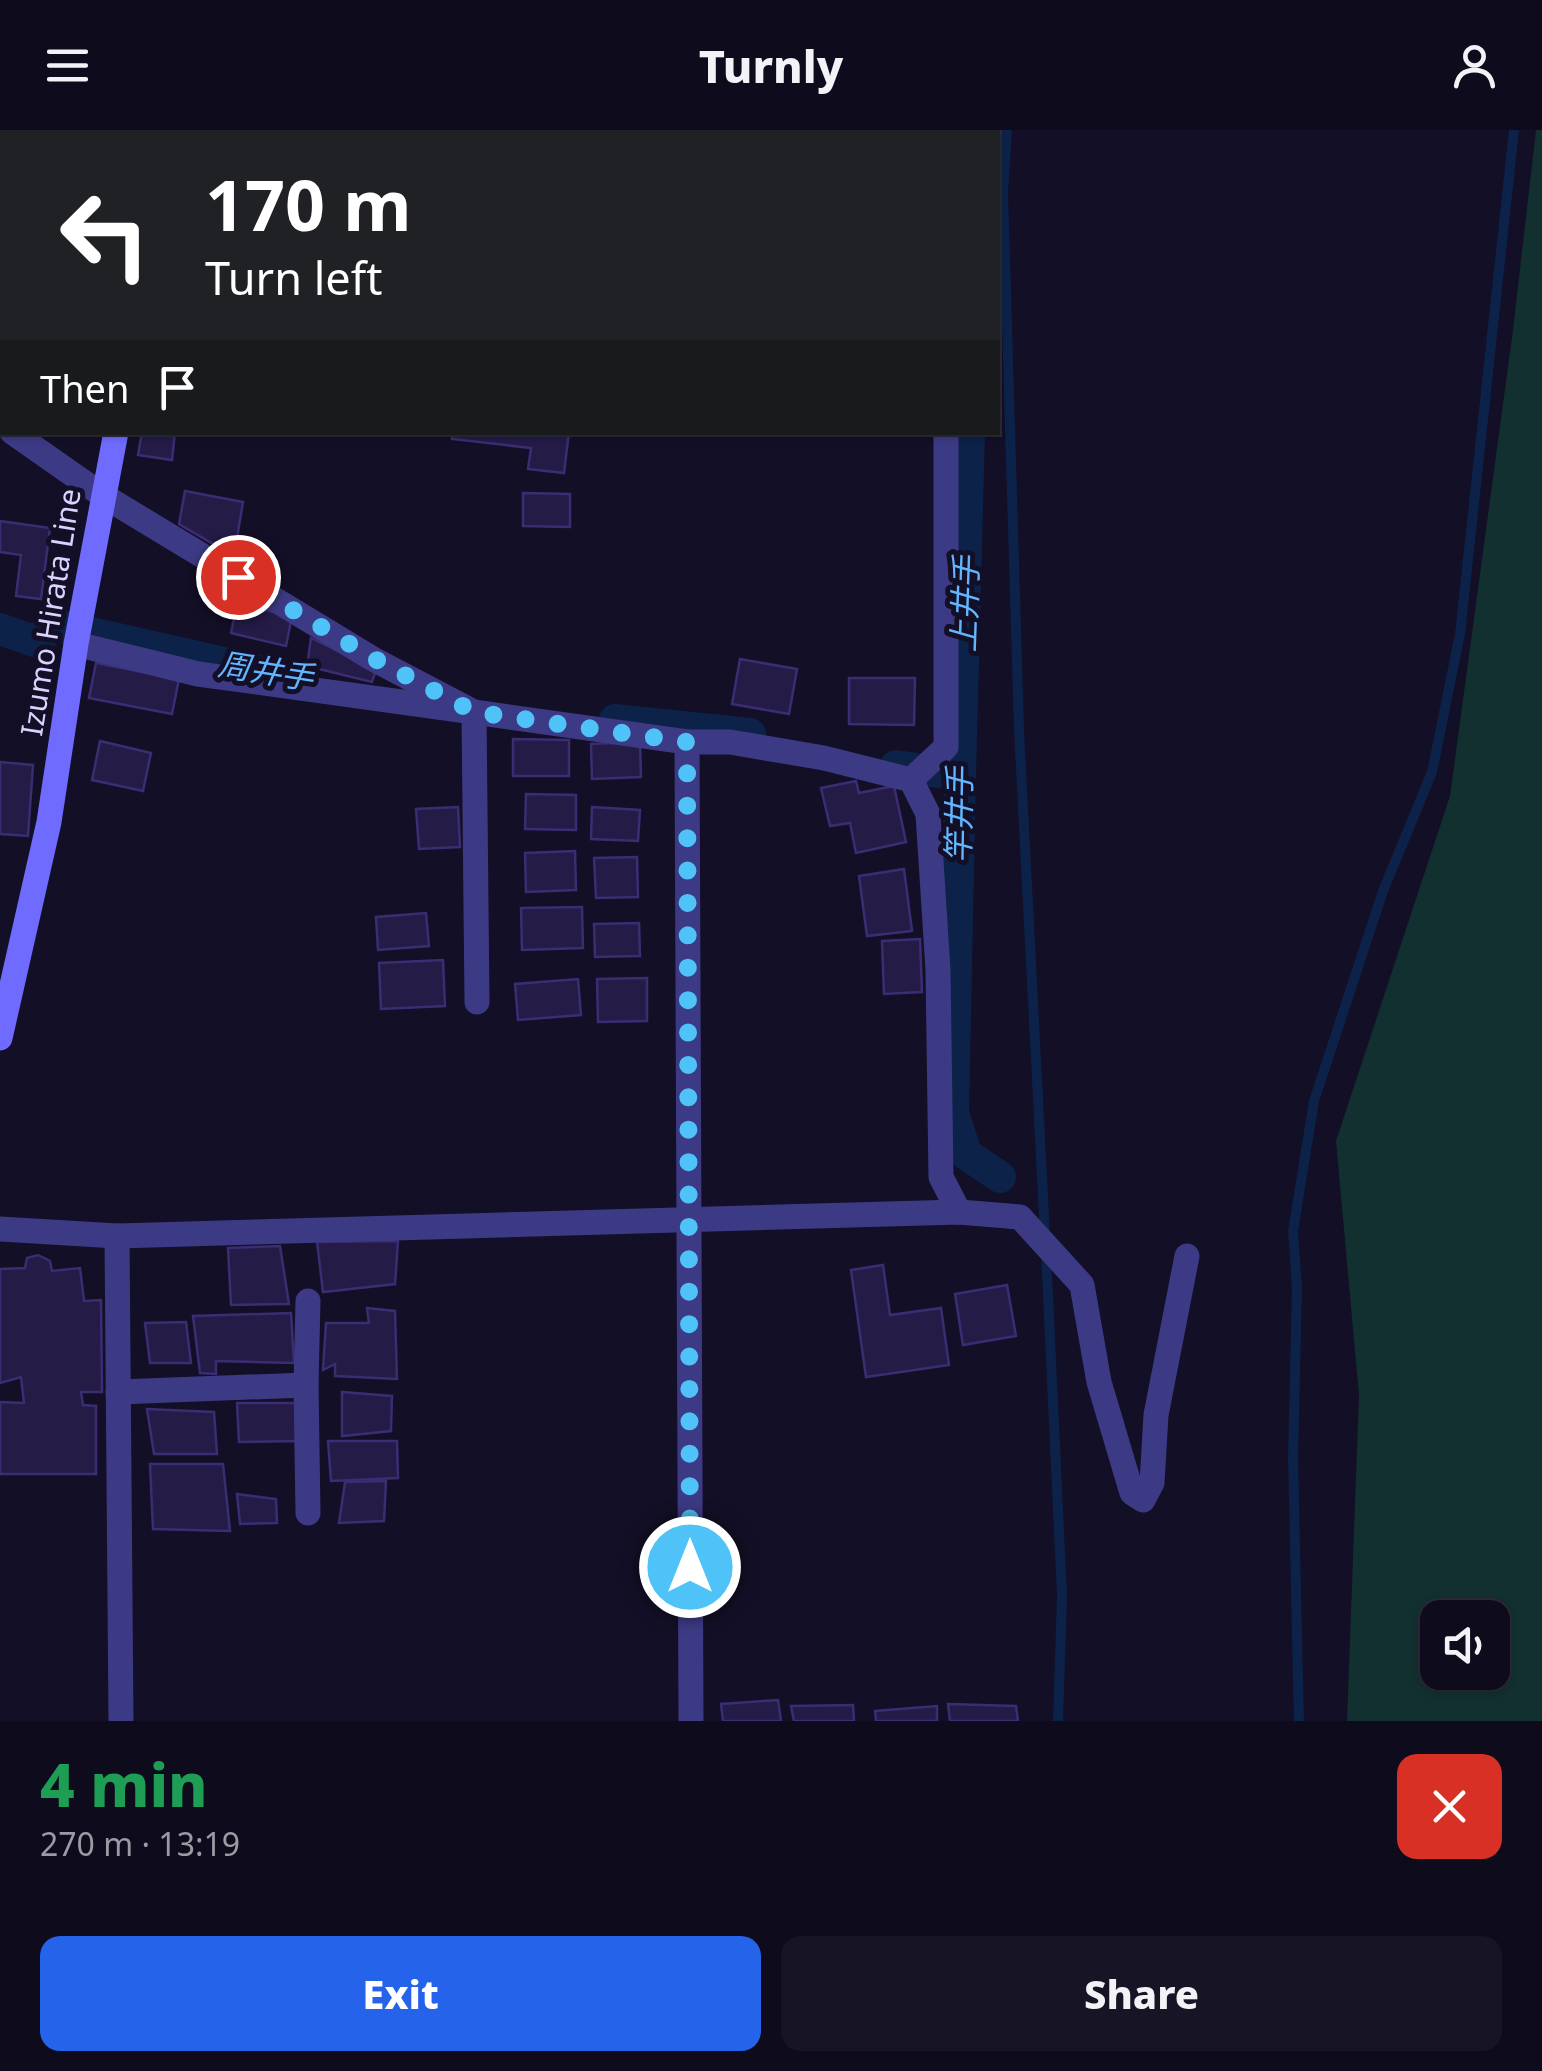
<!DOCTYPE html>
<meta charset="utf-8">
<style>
:root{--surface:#0e0b1c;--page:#171425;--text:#f1f3f6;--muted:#9b9ba3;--line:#2e2b3b;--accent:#2563eb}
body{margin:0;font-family:"Noto Sans","Noto Sans JP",sans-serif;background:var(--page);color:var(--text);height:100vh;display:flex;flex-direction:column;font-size:38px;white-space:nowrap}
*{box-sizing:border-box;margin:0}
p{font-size:32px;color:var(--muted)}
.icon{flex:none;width:55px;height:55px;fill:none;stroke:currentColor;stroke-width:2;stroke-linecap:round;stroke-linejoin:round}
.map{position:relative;height:1591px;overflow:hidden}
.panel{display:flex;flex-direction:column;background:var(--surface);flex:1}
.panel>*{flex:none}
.hud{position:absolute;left:0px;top:0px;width:1000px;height:305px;box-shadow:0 2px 8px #0004,0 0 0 2px var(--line);background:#202124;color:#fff;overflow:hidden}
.buttons{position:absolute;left:1420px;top:1470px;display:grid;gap:20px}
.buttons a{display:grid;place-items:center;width:90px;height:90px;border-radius:20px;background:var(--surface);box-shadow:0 2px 8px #0004,0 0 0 2px var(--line);font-size:50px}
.pin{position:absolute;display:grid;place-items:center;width:85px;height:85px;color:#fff;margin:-42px;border:5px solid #fff;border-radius:50%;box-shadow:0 2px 10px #0007}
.me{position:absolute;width:110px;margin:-55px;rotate:0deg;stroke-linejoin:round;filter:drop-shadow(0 0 8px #0008)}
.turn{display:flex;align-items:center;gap:35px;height:210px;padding:0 40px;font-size:45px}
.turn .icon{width:130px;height:130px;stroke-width:2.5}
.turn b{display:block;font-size:70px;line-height:85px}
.then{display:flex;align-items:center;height:95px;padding:0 40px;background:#0003;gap:20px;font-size:38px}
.round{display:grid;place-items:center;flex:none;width:105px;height:105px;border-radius:20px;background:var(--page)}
.summary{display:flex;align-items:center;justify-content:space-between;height:170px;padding:0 40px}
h1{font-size:60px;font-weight:800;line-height:75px;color:#1e9e55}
.cta{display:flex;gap:20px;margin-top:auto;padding:20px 40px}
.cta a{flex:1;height:115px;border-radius:20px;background:var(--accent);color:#fff;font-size:40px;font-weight:800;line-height:115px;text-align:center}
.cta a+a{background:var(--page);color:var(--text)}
header{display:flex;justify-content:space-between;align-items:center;height:130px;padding:0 40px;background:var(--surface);font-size:45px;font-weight:800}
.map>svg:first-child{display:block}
.green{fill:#12302f;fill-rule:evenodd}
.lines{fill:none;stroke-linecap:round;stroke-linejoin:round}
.stream{stroke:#0c2248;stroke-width:10}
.canal{stroke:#0c2248;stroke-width:32}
.building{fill:#241b47;stroke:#3b2d73;stroke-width:2.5}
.minor{stroke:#3d3a85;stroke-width:25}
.secondary{stroke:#6f6bff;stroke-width:25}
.route{stroke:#4fc3f7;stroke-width:18;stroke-dasharray:0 32.4}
.labels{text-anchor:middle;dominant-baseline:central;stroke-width:10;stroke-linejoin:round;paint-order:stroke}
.street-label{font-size:30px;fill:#d9d4ff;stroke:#130f26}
.water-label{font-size:32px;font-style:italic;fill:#62b6ff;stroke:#130f26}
</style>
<header><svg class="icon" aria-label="menu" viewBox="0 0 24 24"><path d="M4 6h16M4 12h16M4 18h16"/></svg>Turnly<svg class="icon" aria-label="person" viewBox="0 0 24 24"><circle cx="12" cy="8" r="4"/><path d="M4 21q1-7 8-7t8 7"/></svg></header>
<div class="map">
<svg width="1542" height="1591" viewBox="0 0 1542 1591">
<rect width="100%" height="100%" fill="#130f26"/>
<path class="green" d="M1536 0H1542V1591H1347L1359 1265 1336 1011 1450 666 1513 200ZM1438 1488H1492V1542H1438Z"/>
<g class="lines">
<g class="stream">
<polyline points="1007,0 1003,62 1019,600 1045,1105"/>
<polyline points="1046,1122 1062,1466 1058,1591"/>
<polyline points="1299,1591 1293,1327 1297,1158 1293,1101 1314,971 1383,761 1432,642 1460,504 1514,0"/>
</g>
<g class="canal">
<polyline points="978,2 978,0"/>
<polyline points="0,499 37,512 52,494 269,543"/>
<polyline points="615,590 750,604"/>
<polyline points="955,630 955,643 960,645 953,982 966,1024 1000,1047"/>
<polyline points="896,636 960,645 969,302"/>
</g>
</g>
<g class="building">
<polygon points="2,126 2,204 0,203"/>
<polygon points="142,302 175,302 172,330 138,325"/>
<polygon points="453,302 569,302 564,343 528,339 531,318 452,309"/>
<polygon points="185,361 243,372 234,426 179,394"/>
<polygon points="523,363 570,364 570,397 523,396"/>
<polygon points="0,391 50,398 41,469 16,466 21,425 0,422"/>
<polygon points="237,474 292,486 286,516 231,503"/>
<polygon points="311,508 376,540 372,552 307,536"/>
<polygon points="740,529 797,539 789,584 732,574"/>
<polygon points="96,533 179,549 172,584 89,568"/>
<polygon points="849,548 915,548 914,595 849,594"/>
<polygon points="513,609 569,610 569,646 513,646"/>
<polygon points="100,611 151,623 143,661 92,650"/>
<polygon points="640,612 641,647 592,649 591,614"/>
<polygon points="0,632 33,635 28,706 0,704"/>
<polygon points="856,651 859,663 894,656 906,712 856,723 850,693 830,696 821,658"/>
<polygon points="526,664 576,665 576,700 525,699"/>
<polygon points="458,677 460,717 419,719 416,679"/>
<polygon points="592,677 640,680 638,711 591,709"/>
<polygon points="575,721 576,760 526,762 525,723"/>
<polygon points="637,727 638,767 596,768 594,728"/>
<polygon points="904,739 912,801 867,806 859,746"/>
<polygon points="582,777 583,818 522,820 521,778"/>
<polygon points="426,783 429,816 378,820 376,787"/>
<polygon points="639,793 640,826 595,827 594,794"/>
<polygon points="920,809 922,862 884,864 882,811"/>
<polygon points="443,830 445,876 381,879 379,833"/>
<polygon points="647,848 647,891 598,892 597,849"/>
<polygon points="578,849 581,885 518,890 515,854"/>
<polygon points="398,1111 395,1154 323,1162 317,1112"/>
<polygon points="280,1116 289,1174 231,1175 228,1118"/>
<polygon points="38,1125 50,1131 52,1141 80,1138 84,1171 101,1170 102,1262 81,1262 83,1275 96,1276 96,1344 0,1344 0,1272 24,1273 21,1247 0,1253 0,1139 25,1138 27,1128"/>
<polygon points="883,1135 890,1185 941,1178 949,1235 866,1247 851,1140"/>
<polygon points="1007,1155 1016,1206 963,1215 955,1164"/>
<polygon points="367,1178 395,1181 397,1249 335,1246 335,1234 323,1240 326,1193 369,1193"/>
<polygon points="291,1183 294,1233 216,1231 216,1244 200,1243 193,1186"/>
<polygon points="186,1192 191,1233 150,1233 145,1193"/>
<polygon points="342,1262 392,1266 391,1301 342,1306"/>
<polygon points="237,1273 300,1273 300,1311 239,1312"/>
<polygon points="147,1279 214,1282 217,1324 154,1324"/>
<polygon points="328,1311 397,1311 398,1348 331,1351"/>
<polygon points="150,1334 223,1334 230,1401 153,1399"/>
<polygon points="386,1351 384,1391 339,1393 345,1352"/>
<polygon points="237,1364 276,1369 277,1393 240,1394"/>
<polygon points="778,1570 781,1591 723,1591 721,1574"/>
<polygon points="948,1574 1016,1576 1018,1591 950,1591"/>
<polygon points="853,1575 854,1591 794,1591 791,1576"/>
<polygon points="937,1576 937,1591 876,1591 875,1581"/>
</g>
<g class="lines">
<g class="minor">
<polyline points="490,0 495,2"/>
<polyline points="12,302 102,365 373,529 474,582 687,612 730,612 824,628 911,650 928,684 938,840 941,1047 959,1082"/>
<polyline points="76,514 198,544 474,582 477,872"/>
<polyline points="687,612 691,1591"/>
<polyline points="911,650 946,617 946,302"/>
<polyline points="0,1099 117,1106 959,1082 1020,1087 1082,1155 1099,1252 1132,1363 1143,1370 1152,1353 1156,1285 1187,1126"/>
<polyline points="117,1106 121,1591"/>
<polyline points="306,1255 308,1171"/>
<polyline points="118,1262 306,1255 308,1383"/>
</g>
<g class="secondary">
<polyline points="185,2 186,0"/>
<polyline points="0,908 49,692 76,514 116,302"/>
</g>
</g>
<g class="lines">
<polyline class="route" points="238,447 373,528 474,582 687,612 690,1437"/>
</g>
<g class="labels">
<g class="street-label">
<text transform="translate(50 482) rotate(-81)">Izumo Hirata Line</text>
</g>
<g class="water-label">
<text transform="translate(964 474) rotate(-88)">上井手</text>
<text transform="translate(266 540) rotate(9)">周井手</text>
<text transform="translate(958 685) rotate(-89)">竿井手</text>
</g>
</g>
</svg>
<div class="buttons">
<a><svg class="icon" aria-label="sound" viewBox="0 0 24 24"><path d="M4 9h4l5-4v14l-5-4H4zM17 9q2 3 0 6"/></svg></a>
</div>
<div class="pin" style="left:238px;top:447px;background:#d93025"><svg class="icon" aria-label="arrive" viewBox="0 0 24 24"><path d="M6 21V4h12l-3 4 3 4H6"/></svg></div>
<svg class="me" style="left:690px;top:1437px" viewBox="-20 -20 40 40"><circle r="17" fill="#4fc3f7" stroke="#fff" stroke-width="3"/><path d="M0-11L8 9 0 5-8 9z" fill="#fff"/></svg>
<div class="hud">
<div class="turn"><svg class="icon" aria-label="left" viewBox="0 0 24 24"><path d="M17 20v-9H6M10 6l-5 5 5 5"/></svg><div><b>170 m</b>Turn left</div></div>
<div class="then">Then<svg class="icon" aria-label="arrive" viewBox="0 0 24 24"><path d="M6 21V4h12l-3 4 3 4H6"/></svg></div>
</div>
</div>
<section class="panel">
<div class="summary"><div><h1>4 min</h1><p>270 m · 13:19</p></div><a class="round" style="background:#d93025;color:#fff"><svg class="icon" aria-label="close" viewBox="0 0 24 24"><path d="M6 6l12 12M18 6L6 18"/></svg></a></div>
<div class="cta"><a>Exit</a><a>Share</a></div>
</section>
